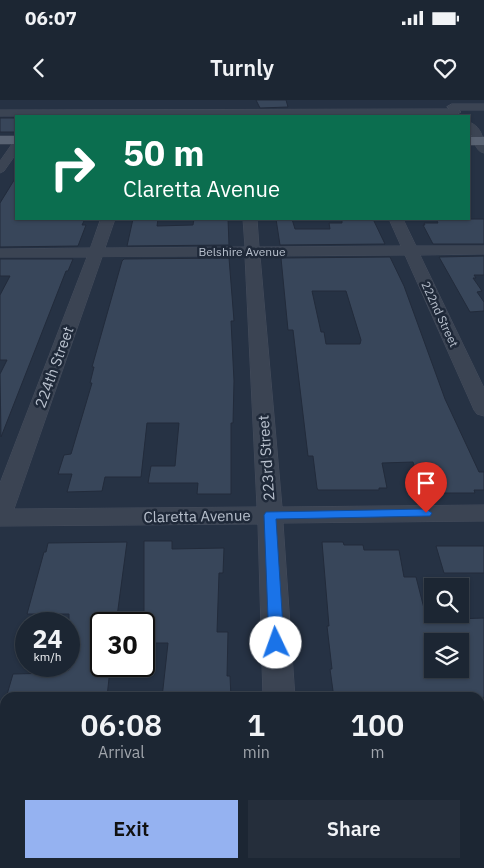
<!DOCTYPE html>
<style>
:root{--surface:#1c2633;--page:#252e3b;--text:#f1f3f6;--muted:#a0a5ac;--line:#3a434e;--accent:#95b2f1}
body{margin:0;font-family:"IBM Plex Sans",sans-serif;background:var(--page);color:var(--text);height:100vh;display:flex;flex-direction:column;font-size:19px;white-space:nowrap}
*{box-sizing:border-box;margin:0}
p{font-size:16px;color:var(--muted)}
.icon{flex:none;width:28px;height:28px;fill:none;stroke:currentColor;stroke-width:2;stroke-linecap:round;stroke-linejoin:round}
.map{position:relative;flex:1;overflow:hidden}
.panel{position:absolute;left:0px;top:592px;width:485px;height:176px;display:flex;flex-direction:column;background:var(--surface);border-radius:15px 15px 0 0;box-shadow:0 1px 4px #0004,0 0 0 1px var(--line)}
.panel>*{flex:none}
.banner{position:absolute;left:15px;top:15px;width:455px;height:105px;border-radius:0px;box-shadow:0 1px 4px #0004,0 0 0 1px var(--line);background:#0b6e4f;color:#fff;overflow:hidden}
.tools{position:absolute;left:424px;top:478px;display:grid;gap:10px}
.tools a{display:grid;place-items:center;width:45px;height:45px;border-radius:0px;background:var(--surface);box-shadow:0 1px 4px #0004,0 0 0 1px var(--line);font-size:25px}
.speed{position:absolute;left:15px;top:512px;display:flex;gap:10px;font-size:25px;font-weight:700;text-align:center}
.speed>*{display:grid;place-content:center;width:65px;height:65px;border-radius:50%;background:var(--surface);box-shadow:0 1px 4px #0004,0 0 0 1px var(--line);line-height:1}
.speed small{font-size:12px;font-weight:400}
.speed .limit{border:2px solid #111;border-radius:8px;background:#fff;color:#111}
.pin{position:absolute;display:grid;place-items:center;width:42px;height:42px;color:#fff;margin:-51px -21px;border-radius:50% 50% 50% 0;rotate:-45deg;box-shadow:0 0 5px #0007}
.pin .icon{rotate:45deg}
.me{position:absolute;width:55px;margin:-28px;rotate:357deg;stroke-linejoin:round;filter:drop-shadow(0 0 4px #0008)}
.turn{display:flex;align-items:center;gap:18px;height:105px;padding:0 25px;font-size:22px}
.turn .icon{width:65px;height:65px;stroke-width:2.5}
.turn b{display:block;font-size:35px;line-height:42px}
.eta{display:flex;justify-content:space-evenly;align-items:center;height:85px;text-align:center}
.eta b{font-size:30px;font-weight:600;line-height:35px}
.button{display:flex;gap:10px;margin-top:auto;padding:10px 25px}
.button a{flex:1;height:58px;border-radius:0px;background:var(--accent);color:#111;font-size:20px;font-weight:600;line-height:58px;text-align:center}
.button a+a{background:var(--page);color:var(--text)}
.status{display:flex;justify-content:space-between;align-items:center;height:35px;padding:0 25px;background:var(--surface);direction:ltr}
.status svg{height:14px;fill:currentColor}
header{display:flex;justify-content:space-between;align-items:center;height:65px;padding:0 25px;background:var(--surface);font-size:22px;font-weight:600}
.map>svg:first-child{display:block}
.building{fill:#38465a;stroke:#222b3b;fill-rule:evenodd}
.lines{fill:none;stroke-linecap:round;stroke-linejoin:round}
.minor-casing{stroke:#454d5d;stroke-width:1}
.major-casing{stroke:#454d5d;stroke-width:1}
.minor{fill:#3b4453;fill-rule:evenodd}
.major{fill:#596373;fill-rule:evenodd}
.route{fill:#1a73e8;stroke:#114b97}
.labels{text-anchor:middle;dominant-baseline:central;stroke-width:5;stroke-linejoin:round;paint-order:stroke}
.far-street-label{font-size:12px;fill:#b8c0cd;stroke:#1f2939}
.street-label{font-size:15px;fill:#b8c0cd;stroke:#1f2939}
</style>
<div class="status"><b>06:07</b><svg viewBox="0 0 49 12"><path d="M0 12V9h3v3zM5 12V6h3v6zM10 12V3h3v9zM15 12V0h3v12zM26 1h20v11H26zM47 4h2v5h-2z"/></svg></div>
<header><svg class="icon" aria-label="back" viewBox="0 0 24 24"><path d="M15 5l-7 7 7 7"/></svg>Turnly<svg class="icon" aria-label="heart" viewBox="0 0 24 24"><path d="M12 20l-8-8c-3-5 5-10 8-4 3-6 11-1 8 4z"/></svg></header>
<div class="map">
<svg width="484" height="768" viewBox="0 0 484 768">
<rect width="100%" height="100%" fill="#263244"/>
<g class="building">
<polygon points="256,0 286,0 288,7 260,8"/>
<rect x="0" y="18" width="16" height="14"/>
<polygon points="16,77 16,119 85,119 82,125 86,125 78,146 0,147 0,103"/>
<polygon points="133,119 158,119 157,126 193,125 194,119 228,119 229,145 127,146"/>
<polygon points="276,119 292,119 295,129 330,129 329,123 342,123 342,119 373,119 385,144 280,145"/>
<polygon points="436,119 484,119 484,144 433,144 423,125 425,125 424,123 438,123"/>
<polygon points="484,156 484,175 474,175 476,178 473,178 482,191 477,192 484,202 484,211 470,212 439,157"/>
<path d="M390 157 404 186 445 299 479 372H484V390H474L475 393H444L441 386H421L413 362 382 363 387 388H379V390H318L317 388 313 356H308L293 230H288L281 158ZM312 191H346L361 240 360 244H326L324 232H321Z"/>
<polygon points="229,158 234,221 231,221 234,281 233,323 231,323 231,394 197,394 198,383 148,383 151,366 175,366 179,323 147,323 141,377 105,377 102,391 67,392 72,374 58,374 64,355 71,354 92,283 90,283 94,267 92,267 122,161 124,159"/>
<polygon points="0,159 73,159 68,171 66,171 1,337 0,274 7,260 0,260 0,195 10,176 0,176"/>
<polygon points="144,441 172,441 172,449 224,448 223,473 219,473 217,532 228,532 227,576 230,576 231,598 162,598 168,543 144,543"/>
<polygon points="127,442 116,524 101,524 101,569 110,569 107,597 6,598 13,574 57,573 58,570 69,570 69,514 27,514 44,452 46,452 48,443"/>
<path d="M322 442H343L344 445H363L364 450H399L404 477H416L427 520 484 518V598H334L330 569H332L327 526H329ZM432 541H460V569H432Z"/>
<polygon points="436,446 484,446 484,473 444,473"/>
</g>
<g class="lines">
<g class="minor-casing">
<g id="minor">
<polygon points="452,4 484,4 484,10 459,10 461,12 456,15 0,16 0,10 449,9 447,7"/>
<path d="M469 22C483 27 484 41 484 53 474 51 475 39 469 31Z"/>
<polygon points="16,43 16,54 4,71 0,73 0,61 12,44"/>
<path d="M101 119H115L105 148 245 147 243 119H257L259 147 401 146 389 119H403L416 146H484V154L420 155 484 288V316L477 314 474 310 405 155 260 156 282 407 484 405V421L283 423 295 598H263L258 424 0 426V383L87 157H0V149L90 148ZM245 156 257 407 14 409 102 157Z"/>
<rect x="269" y="764" width="38" height="4"/>
</g>
</g>
<g class="major-casing">
<g id="major">
<rect x="0" y="36" width="16" height="8"/>
<rect x="469" y="37" width="15" height="8"/>
</g>
</g>
<use href="#minor" class="minor"/>
<use href="#major" class="major"/>
</g>
<polygon class="route" points="426,409 432,413 430,416 276,419 284,543 282,547 276,548 271,547 269,543 264,415 266,412"/>
<g class="labels">
<g class="far-street-label">
<text x="242" y="151">Belshire Avenue</text>
<text transform="translate(440 214) rotate(65)">222nd Street</text>
</g>
<g class="street-label">
<text transform="translate(54 267) rotate(-70)">224th Street</text>
<text transform="translate(266 358) rotate(-94)">223rd Street</text>
<text transform="translate(197 416) rotate(-1)">Claretta Avenue</text>
</g>
</g>
</svg>
<div class="tools">
<a><svg class="icon" aria-label="search" viewBox="0 0 24 24"><circle cx="10" cy="10" r="6"/><path d="M15 15l6 6"/></svg></a>
<a><svg class="icon" aria-label="layers" viewBox="0 0 24 24"><path d="M12 4l9 5-9 5-9-5zM3 14l9 5 9-5"/></svg></a>
</div>
<div class="speed"><div>24<small>km/h</small></div><div class="limit">30</div></div>
<div class="pin" style="left:426px;top:413px;background:#d93025"><svg class="icon" aria-label="arrive" viewBox="0 0 24 24"><path d="M6 21V4h12l-3 4 3 4H6"/></svg></div>
<svg class="me" style="left:276px;top:543px" viewBox="-20 -20 40 40"><circle r="19" fill="#fff"/><path d="M0-13L10 11 0 6-10 11z" fill="#1a73e8"/></svg>
<div class="banner">
<div class="turn"><svg class="icon" aria-label="right" viewBox="0 0 24 24"><path d="M7 20v-9h11M14 6l5 5-5 5"/></svg><div><b>50 m</b>Claretta Avenue</div></div>
</div>
<section class="panel">
<div class="eta">
<div><b>06:08</b><p>Arrival</p></div>
<div><b>1</b><p>min</p></div>
<div><b>100</b><p>m</p></div>
</div>
<div class="button"><a>Exit</a><a>Share</a></div>
</section>
</div>
